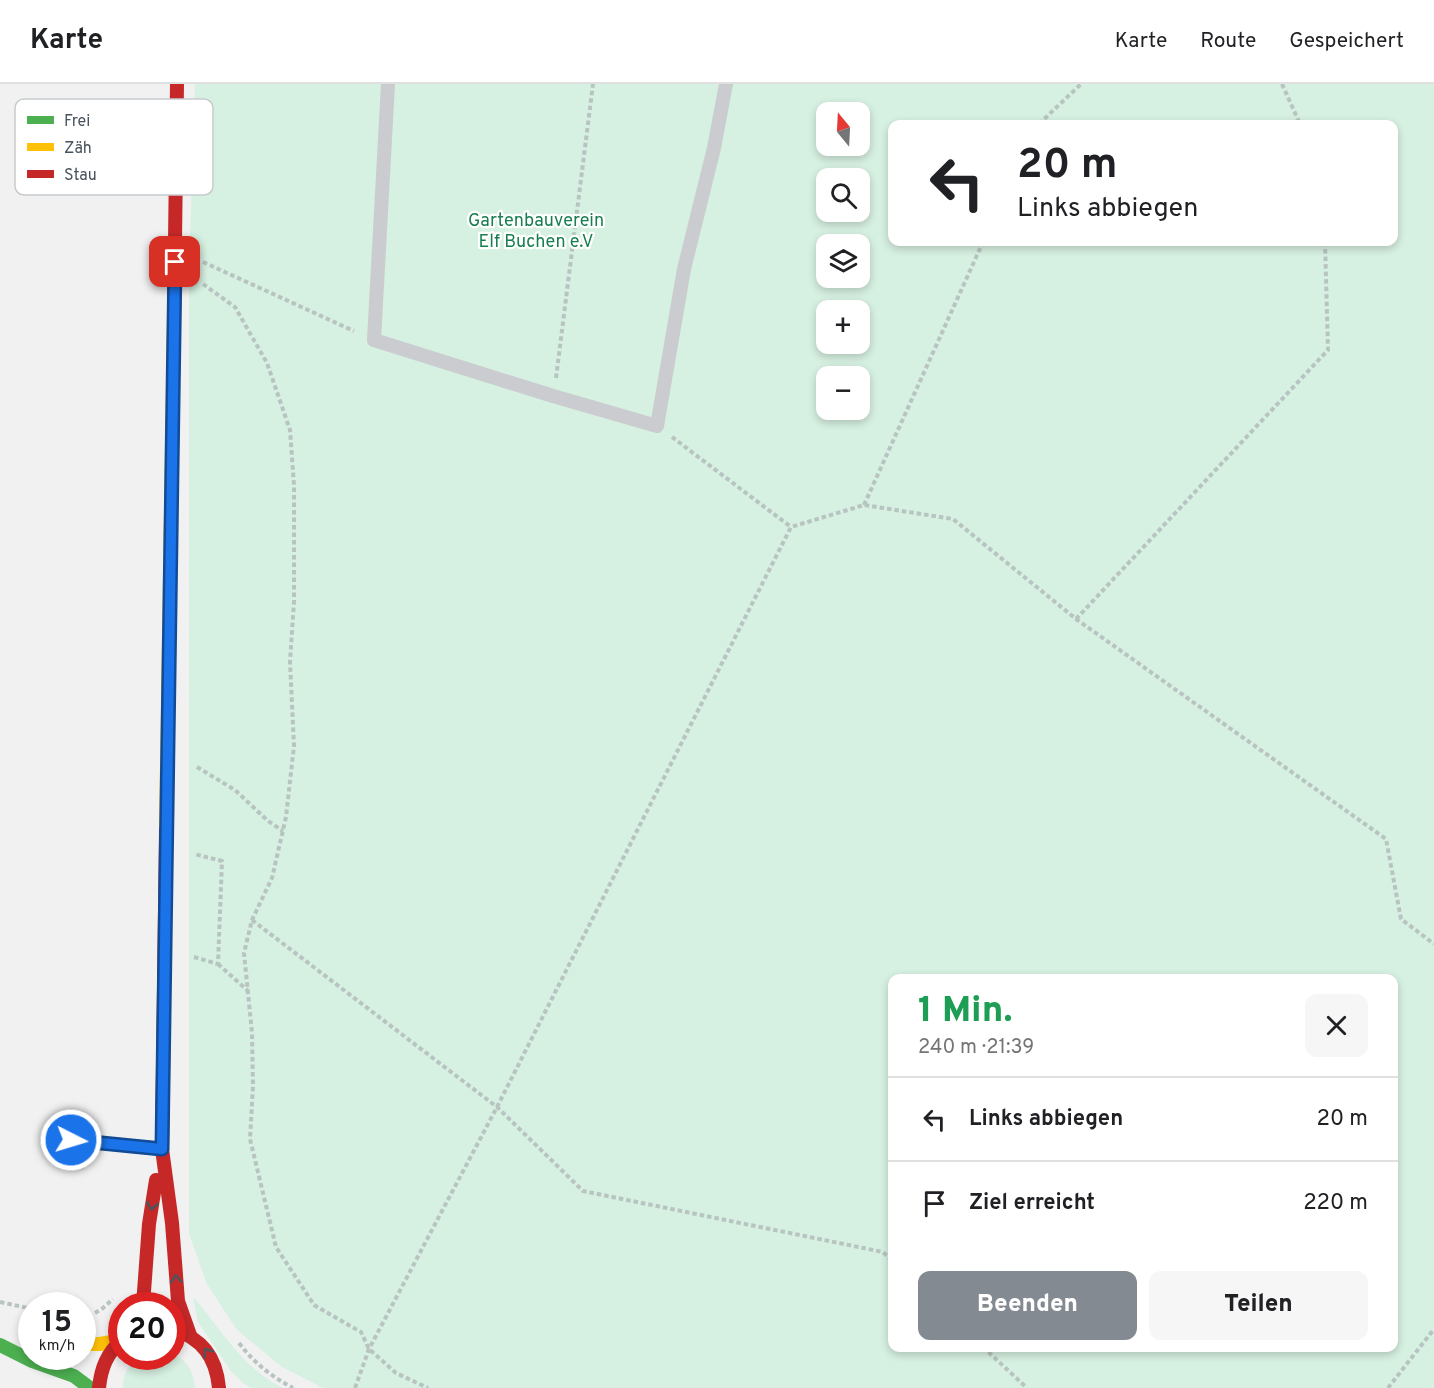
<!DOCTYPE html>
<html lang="de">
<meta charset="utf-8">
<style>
:root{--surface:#fff;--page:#f6f6f6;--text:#202124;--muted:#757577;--line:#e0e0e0;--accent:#838a91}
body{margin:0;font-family:Overpass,sans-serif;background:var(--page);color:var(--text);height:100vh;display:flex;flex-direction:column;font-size:22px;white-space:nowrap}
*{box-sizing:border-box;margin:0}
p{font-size:20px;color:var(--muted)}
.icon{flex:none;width:33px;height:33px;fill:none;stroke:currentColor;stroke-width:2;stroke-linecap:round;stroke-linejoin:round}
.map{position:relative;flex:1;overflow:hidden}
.panel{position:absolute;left:888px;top:890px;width:510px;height:378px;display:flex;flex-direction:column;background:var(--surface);border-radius:12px;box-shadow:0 3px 9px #0003}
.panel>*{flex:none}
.banner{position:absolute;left:888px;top:36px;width:510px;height:126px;border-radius:12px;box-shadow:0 3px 9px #0003;background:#fff;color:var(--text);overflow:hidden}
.needle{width:39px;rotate:342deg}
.buttons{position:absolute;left:816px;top:18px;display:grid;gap:12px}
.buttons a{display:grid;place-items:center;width:54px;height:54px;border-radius:12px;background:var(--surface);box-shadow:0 3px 9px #0003;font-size:30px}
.speed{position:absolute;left:18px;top:1208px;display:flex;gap:12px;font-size:30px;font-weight:700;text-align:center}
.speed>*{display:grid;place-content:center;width:78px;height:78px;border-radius:50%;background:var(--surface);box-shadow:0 3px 9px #0003;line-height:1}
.speed small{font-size:15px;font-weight:400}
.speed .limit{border:9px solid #d22;background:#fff;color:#111}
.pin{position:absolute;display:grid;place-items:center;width:51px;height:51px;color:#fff;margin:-26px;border-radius:12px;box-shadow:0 3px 9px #0006}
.me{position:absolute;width:66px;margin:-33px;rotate:95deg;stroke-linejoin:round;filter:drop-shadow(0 0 4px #0008)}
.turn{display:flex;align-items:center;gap:21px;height:126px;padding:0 30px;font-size:27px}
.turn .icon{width:78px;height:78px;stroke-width:2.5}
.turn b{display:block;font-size:42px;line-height:51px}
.round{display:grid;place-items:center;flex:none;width:63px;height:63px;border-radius:12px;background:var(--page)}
.head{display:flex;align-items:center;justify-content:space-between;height:102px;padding:0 30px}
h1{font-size:36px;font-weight:800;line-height:45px;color:#1e9e55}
.primary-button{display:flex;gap:12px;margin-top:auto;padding:12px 30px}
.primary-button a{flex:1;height:69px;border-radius:12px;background:var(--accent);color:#fff;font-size:24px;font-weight:800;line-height:69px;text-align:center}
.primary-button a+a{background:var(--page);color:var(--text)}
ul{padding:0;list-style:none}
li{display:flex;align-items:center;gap:18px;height:84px;padding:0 30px;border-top:2px solid var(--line)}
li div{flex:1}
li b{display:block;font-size:22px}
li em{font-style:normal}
header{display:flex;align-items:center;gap:36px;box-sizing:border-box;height:84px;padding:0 30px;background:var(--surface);border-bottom:2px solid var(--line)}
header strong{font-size:28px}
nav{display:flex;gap:33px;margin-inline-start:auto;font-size:21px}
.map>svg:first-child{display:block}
.green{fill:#d6f0e1;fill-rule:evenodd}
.building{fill:#dadadb;stroke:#e2e3e4;stroke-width:1.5}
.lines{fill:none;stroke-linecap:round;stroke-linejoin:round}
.path{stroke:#b8c4c1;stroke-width:4;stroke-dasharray:4.5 3;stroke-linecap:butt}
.lane{stroke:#cacccf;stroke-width:14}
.fast{stroke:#4caf50;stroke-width:14}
.slow{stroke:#ffc107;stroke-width:14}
.jam{stroke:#c62828;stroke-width:14}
.oneway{stroke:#48575c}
.route-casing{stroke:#114b97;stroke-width:15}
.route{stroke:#1a73e8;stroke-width:10}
.labels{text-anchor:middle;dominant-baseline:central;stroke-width:4.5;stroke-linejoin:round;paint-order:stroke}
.park-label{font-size:18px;fill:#187e50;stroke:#fff}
.key{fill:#fff;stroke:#c8cbce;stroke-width:1.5}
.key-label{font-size:16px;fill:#48525d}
</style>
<header>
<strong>Karte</strong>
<nav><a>Karte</a><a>Route</a><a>Gespeichert</a></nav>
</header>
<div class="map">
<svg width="1434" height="1304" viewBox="0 0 1434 1304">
<rect width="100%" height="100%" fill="#f1f1f1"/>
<g class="green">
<path d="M195 0H1434V1304H323L282 1283 237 1246 207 1200 189 1150V190ZM826 28H860V62H826ZM892 40H1394V158H892ZM826 94H860V128H826ZM826 160H860V194H826ZM826 226H860V260H826ZM826 292H860V326H826ZM892 894H1394V1263H892Z"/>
<path d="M193 1214 197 1217C222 1248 246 1287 283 1304H251L243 1299 231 1287 198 1238Z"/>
<path d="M173 1269C187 1277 194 1288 195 1304H123C123 1291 128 1282 136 1273L139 1272H172Z"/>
</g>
<rect class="building" x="70" y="1068" width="13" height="17"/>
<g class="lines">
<g class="path">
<polyline points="1282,0 1300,40"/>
<polyline points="1039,40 1081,0"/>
<polyline points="203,178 354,247"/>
<polyline points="203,200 235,223 267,279 290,346 294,401 294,518 290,578 294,662 286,733 272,794 252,836 244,869 252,949 253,1002 250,1055 276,1163 314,1221 361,1248 369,1265 396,1289 428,1304"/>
<polyline points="556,294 593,0"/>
<polyline points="672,353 791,443"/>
<polyline points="864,421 983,158"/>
<polyline points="1076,535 1328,266 1325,158"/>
<polyline points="197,683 235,706 268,737 283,747"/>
<polyline points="252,836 497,1023 583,1107 883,1168 892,1177"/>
<polyline points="194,873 218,880 222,777 194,770"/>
<polyline points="218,880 248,907"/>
<polyline points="0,1218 32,1225"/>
<polyline points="95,1229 103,1224 113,1215"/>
<path d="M239 1259C254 1279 271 1292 293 1304"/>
<polyline points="983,1263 1027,1304"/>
<polyline points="355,1304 369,1265 497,1023 791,443 864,421 953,435 1076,535 1386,755 1401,835 1434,860"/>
<polyline points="1388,1304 1434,1245"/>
</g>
<g class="lane">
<polyline points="388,0 374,256 553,312 657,342 684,185 714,64 726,0"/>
<polyline points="71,1056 162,1065"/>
</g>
<polyline class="fast" points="0,1261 32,1277 74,1292 90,1304"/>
<g class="slow">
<polyline points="166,746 174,236"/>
<polyline points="82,1260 100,1260 122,1256"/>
</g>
<g class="jam">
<polyline points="174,236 177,0"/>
<polyline points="166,746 162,1065 172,1139 178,1217 190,1251"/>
<polyline points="143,1221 149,1140 156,1096"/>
<path d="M172 1244C202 1255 216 1272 219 1304"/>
<path d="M99 1304C101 1284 107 1269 122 1256"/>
</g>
</g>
<defs><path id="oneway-chevron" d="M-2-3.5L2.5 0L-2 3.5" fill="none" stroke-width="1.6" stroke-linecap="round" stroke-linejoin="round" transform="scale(1.5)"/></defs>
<g class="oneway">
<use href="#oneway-chevron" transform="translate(152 1122) rotate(100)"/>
<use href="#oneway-chevron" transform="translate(176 1195) rotate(-94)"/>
<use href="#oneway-chevron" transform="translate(207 1268) rotate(-126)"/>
</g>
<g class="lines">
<g class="route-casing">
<polyline id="route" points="71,1056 162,1065 175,178"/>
</g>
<use href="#route" class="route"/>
</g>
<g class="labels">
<g class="park-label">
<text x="536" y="137">Gartenbauverein<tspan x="536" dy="21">Elf Buchen e.V</tspan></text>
</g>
</g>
<rect x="15" y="15" width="198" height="96" rx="9" class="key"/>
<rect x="27" y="32" width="27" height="8" fill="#4caf50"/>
<rect x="27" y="59" width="27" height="8" fill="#ffc107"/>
<rect x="27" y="86" width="27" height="8" fill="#c62828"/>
<g class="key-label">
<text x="64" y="42">Frei</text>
<text x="64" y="69">Zäh</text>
<text x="64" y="96">Stau</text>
</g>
</svg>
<div class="buttons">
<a><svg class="needle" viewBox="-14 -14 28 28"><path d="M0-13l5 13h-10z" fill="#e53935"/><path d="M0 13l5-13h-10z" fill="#757577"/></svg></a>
<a><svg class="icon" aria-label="search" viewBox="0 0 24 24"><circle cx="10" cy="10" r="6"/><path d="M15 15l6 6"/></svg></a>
<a><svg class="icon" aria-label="layers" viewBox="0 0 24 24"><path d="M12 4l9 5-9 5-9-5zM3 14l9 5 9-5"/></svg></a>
<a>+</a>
<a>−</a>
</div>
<div class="speed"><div>15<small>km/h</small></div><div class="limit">20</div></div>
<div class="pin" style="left:175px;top:178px;background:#d93025"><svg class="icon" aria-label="arrive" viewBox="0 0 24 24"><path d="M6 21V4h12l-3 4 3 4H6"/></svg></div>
<svg class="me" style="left:71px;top:1056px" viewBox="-20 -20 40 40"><circle r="17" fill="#1a73e8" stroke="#fff" stroke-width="3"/><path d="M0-11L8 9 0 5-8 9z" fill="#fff"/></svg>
<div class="banner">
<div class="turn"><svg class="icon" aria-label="left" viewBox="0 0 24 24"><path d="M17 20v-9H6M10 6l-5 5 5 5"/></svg><div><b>20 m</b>Links abbiegen</div></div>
</div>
<section class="panel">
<div class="head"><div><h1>1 Min.</h1><p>240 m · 21:39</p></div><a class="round"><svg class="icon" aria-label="close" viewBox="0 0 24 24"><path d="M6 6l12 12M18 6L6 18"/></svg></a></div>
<ul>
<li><svg class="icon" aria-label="left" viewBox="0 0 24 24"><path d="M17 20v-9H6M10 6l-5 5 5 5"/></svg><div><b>Links abbiegen</b></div><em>20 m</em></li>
<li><svg class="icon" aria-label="arrive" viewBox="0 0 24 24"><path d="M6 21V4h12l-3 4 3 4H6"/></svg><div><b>Ziel erreicht</b></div><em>220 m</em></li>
</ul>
<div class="primary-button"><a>Beenden</a><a>Teilen</a></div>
</section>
</div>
